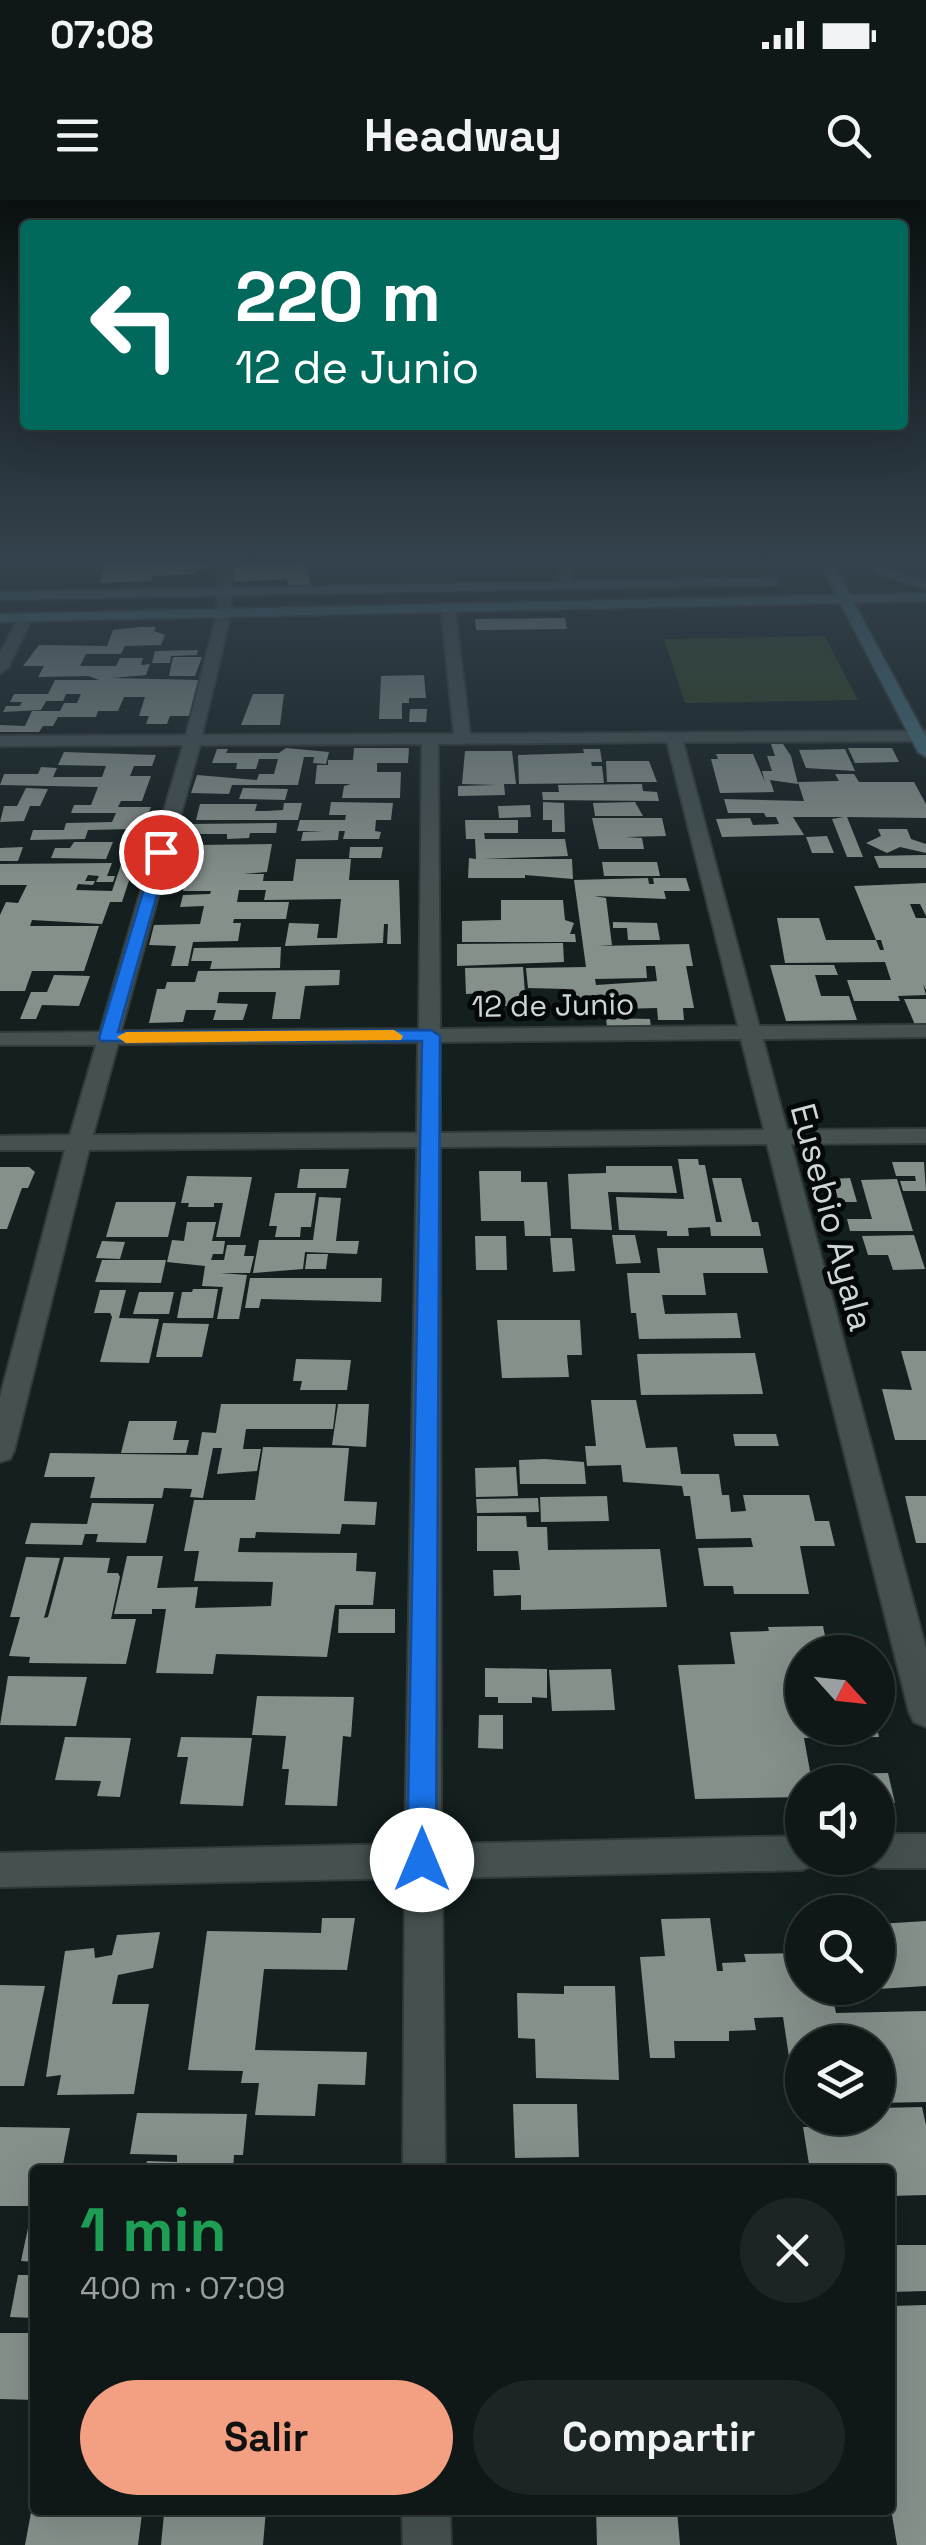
<!DOCTYPE html>
<html lang="es">
<meta charset="utf-8">
<style>
:root{--surface:#0f1717;--page:#1d2424;--text:#f1f3f6;--muted:#9b9fa1;--line:#2f3636;--accent:#f39f82}
body{margin:0;font-family:"Space Grotesk",sans-serif;background:var(--page);color:var(--text);height:100vh;display:flex;flex-direction:column;font-size:38px;white-space:nowrap}
*{box-sizing:border-box;margin:0}
p{font-size:32px;color:var(--muted)}
.icon{flex:none;width:55px;height:55px;fill:none;stroke:currentColor;stroke-width:2;stroke-linecap:round;stroke-linejoin:round}
.map{position:relative;flex:1;overflow:hidden}
.side{position:absolute;left:30px;top:1965px;width:865px;height:350px;display:flex;flex-direction:column;background:var(--surface);border-radius:10px;box-shadow:0 10px 40px #0002,0 0 0 2px var(--line)}
.side>*{flex:none}
.guide{position:absolute;left:20px;top:20px;width:888px;height:210px;border-radius:10px;box-shadow:0 10px 40px #0002,0 0 0 2px var(--line);background:#00695c;color:#fff;overflow:hidden}
.needle{width:65px;rotate:117deg}
.buttons{position:absolute;left:785px;top:1435px;display:grid;gap:20px}
.buttons a{display:grid;place-items:center;width:110px;height:110px;border-radius:50%;background:var(--surface);box-shadow:0 10px 40px #0002,0 0 0 2px var(--line);font-size:50px}
.pin{position:absolute;display:grid;place-items:center;width:85px;height:85px;color:#fff;margin:-42px;border:5px solid #fff;border-radius:50%;box-shadow:0 2px 10px #0007}
.me{position:absolute;width:110px;margin:-55px;rotate:0deg;stroke-linejoin:round;filter:drop-shadow(0 0 8px #0008)}
.turn{display:flex;align-items:center;gap:35px;height:210px;padding:0 50px;font-size:45px}
.turn .icon{width:130px;height:130px;stroke-width:2.5}
.turn b{display:block;font-size:70px;line-height:85px}
.round{display:grid;place-items:center;flex:none;width:105px;height:105px;border-radius:52px;background:var(--page)}
.head{display:flex;align-items:center;justify-content:space-between;height:170px;padding:0 50px}
h1{font-size:60px;font-weight:700;line-height:75px;color:#1e9e55}
.primary-button{display:flex;gap:20px;margin-top:auto;padding:20px 50px}
.primary-button a{flex:1;height:115px;border-radius:60px;background:var(--accent);color:#111;font-size:40px;font-weight:700;line-height:115px;text-align:center}
.primary-button a+a{background:var(--page);color:var(--text)}
.status{display:flex;justify-content:space-between;align-items:center;height:70px;padding:0 50px;background:var(--surface);direction:ltr}
.status svg{height:28px;fill:currentColor}
header{display:flex;justify-content:space-between;align-items:center;height:130px;padding:0 50px;background:var(--surface);font-size:45px;font-weight:700}
.map>svg:first-child{display:block}
.green{fill:#2f4321}
.building{fill:#85908b;fill-rule:evenodd}
.lines{fill:none;stroke-linecap:round;stroke-linejoin:round}
.minor-casing{stroke:#333a3a;stroke-width:4}
.secondary-casing{stroke:#333a3a;stroke-width:4}
.minor{fill:#455151;fill-rule:evenodd}
.secondary{fill:#446e7a;fill-rule:evenodd}
.route{fill:#1a73e8;stroke:#114b97;stroke-width:2.5}
.slow{fill:#f59e0b}
.labels{text-anchor:middle;dominant-baseline:central;stroke-width:10;stroke-linejoin:round;paint-order:stroke}
.far-street-label{font-size:30px;fill:#cfd6d6;stroke:#050808}
.street-label{font-size:35px;fill:#cfd6d6;stroke:#050808}
</style>
<div class="status"><b>07:08</b><svg viewBox="0 0 49 12"><path d="M0 12V9h3v3zM5 12V6h3v6zM10 12V3h3v9zM15 12V0h3v12zM26 1h20v11H26zM47 4h2v5h-2z"/></svg></div>
<header><svg class="icon" aria-label="menu" viewBox="0 0 24 24"><path d="M4 6h16M4 12h16M4 18h16"/></svg>Headway<svg class="icon" aria-label="search" viewBox="0 0 24 24"><circle cx="10" cy="10" r="6"/><path d="M15 15l6 6"/></svg></header>
<div class="map">
<svg width="926" height="2345" viewBox="0 0 926 2345">
<rect width="100%" height="100%" fill="#141f1f"/>
<polygon class="green" points="825,436 858,500 685,503 664,439"/>
<g class="building">
<polygon points="104,363 206,363 206,370 196,370 196,374 152,376 151,381 100,383"/>
<polygon points="305,363 311,385 288,387 287,379 234,382 233,366"/>
<polygon points="565,418 567,429 476,430 475,419"/>
<polygon points="140,427 156,427 154,431 165,435 161,445 125,446 121,454 86,454 80,466 116,466 120,458 143,458 141,465 150,464 146,475 112,478 200,480 189,516 170,516 167,524 146,524 149,516 139,516 145,497 124,497 118,511 98,511 96,517 58,517 53,526 43,526 39,532 0,532 0,525 25,526 32,511 60,511 64,503 77,503 81,494 66,494 63,501 46,501 41,510 3,512 6,506 20,506 22,502 10,502 14,494 48,494 55,480 99,480 88,476 38,477 44,466 23,466 39,445 107,446 113,430"/>
<polygon points="198,450 197,455 171,456 170,463 152,463 155,451"/>
<polygon points="173,457 202,457 195,476 169,476"/>
<polygon points="424,475 426,498 409,498 409,503 402,503 402,519 379,519 381,476"/>
<polygon points="253,494 284,494 280,525 241,525"/>
<polygon points="410,509 427,509 426,522 409,522"/>
<polygon points="771,544 783,544 791,556 798,584 770,580 774,592 720,593 711,559 718,559 716,554 753,554 765,582 762,571 772,571 767,556 775,556"/>
<polygon points="286,548 329,552 326,564 313,563 314,557 304,557 298,585 232,585 229,594 191,593 197,575 257,580 259,574 274,574 278,559 259,559 256,569 236,569 237,563 212,563 217,549 228,549 226,553 279,553"/>
<polygon points="354,548 409,548 408,563 377,563 377,572 401,572 400,598 342,598 344,586 351,584 315,584 317,565 328,565 328,560 353,560"/>
<polygon points="848,548 892,548 899,562 855,563"/>
<polygon points="583,549 600,549 602,562 591,562 592,566 602,566 604,583 519,584 518,555 584,553"/>
<polygon points="845,549 855,571 806,568 799,550"/>
<polygon points="465,551 512,551 516,584 504,584 505,595 458,596 458,586 497,585 462,584"/>
<polygon points="64,552 156,555 152,566 134,566 130,576 151,576 142,601 121,601 118,607 151,607 145,622 134,623 132,629 88,630 85,639 30,640 33,630 64,630 66,623 112,622 116,613 71,613 74,605 91,605 98,587 0,585 4,574 38,574 41,567 57,568 53,577 102,577 106,566 58,565"/>
<polygon points="606,561 649,561 657,582 607,582"/>
<polygon points="835,574 854,574 859,582 914,582 926,604 926,618 847,617 863,657 847,657 832,619 844,617 793,617 804,635 722,637 716,619 750,618 753,625 779,624 776,617 766,617 764,613 728,613 724,599 804,601 798,582 839,581"/>
<polygon points="642,584 643,591 657,592 659,601 543,600 542,592 559,592 558,585"/>
<polygon points="26,588 48,589 40,606 30,606 24,621 0,622 4,606 17,606"/>
<polygon points="243,588 288,589 285,600 239,599"/>
<polygon points="331,602 393,603 391,620 376,620 375,631 381,632 379,639 343,639 345,631 339,631 338,640 301,641 303,632 323,631 297,631 300,620 345,620 346,615 329,615"/>
<polygon points="543,602 564,603 565,632 552,632 552,620 543,620"/>
<polygon points="635,602 643,616 595,616 593,603"/>
<polygon points="284,603 302,603 298,620 196,620 200,604 257,604 255,611 267,611 283,610"/>
<polygon points="530,605 531,617 499,618 498,606"/>
<polygon points="592,618 662,618 666,636 625,637 642,638 644,649 599,649"/>
<polygon points="465,620 518,620 518,633 484,633 485,639 565,639 568,656 483,659 572,659 573,679 525,675 525,678 468,678 469,658 476,659 475,639 466,639"/>
<polygon points="277,623 276,633 250,633 249,638 227,639 227,634 193,634 191,641 177,641 180,629 191,629 192,624"/>
<polygon points="878,629 907,629 911,639 926,644 926,653 900,647 887,653 866,643 881,636"/>
<polygon points="827,636 834,653 812,653 806,637"/>
<polygon points="74,642 113,642 106,659 51,658 55,648 70,648"/>
<polygon points="272,644 267,672 243,674 264,674 263,681 293,681 296,659 351,659 349,680 399,680 401,744 387,744 388,724 384,724 383,743 285,746 289,723 319,724 317,738 337,738 341,699 264,700 266,690 239,690 237,702 289,702 286,719 234,719 233,723 241,723 238,741 193,742 188,766 171,766 176,746 149,745 154,725 200,724 204,706 180,707 183,695 210,694 211,691 183,691 194,645"/>
<polygon points="23,647 18,661 0,661 0,648"/>
<polygon points="350,647 383,647 381,658 349,658"/>
<polygon points="922,655 926,655 926,668 879,668 874,656"/>
<polygon points="124,656 137,656 122,702 110,702 102,724 32,720 30,726 99,726 84,771 32,771 25,791 0,791 0,715 6,702 18,703 27,685 0,685 0,664 112,663 107,676 115,676 113,682 96,682 99,676 88,675 85,681 95,681 93,685 78,684 76,690 112,691"/>
<polygon points="602,662 657,662 660,676 604,676"/>
<path d="M648 678 649 684H654L653 678H686L690 691H664L666 699 594 696 606 698 612 745 598 746 689 744 693 766H686L694 808H683L684 820H658L657 808 588 810 567 807 566 789 528 788 526 768 586 767 574 680ZM646 766H655L657 781 596 785 595 779 647 778Z"/>
<polygon points="926,683 926,716 920,704 910,704 916,718 926,718 926,790 923,784 926,795 898,796 900,801 854,801 847,780 891,780 885,762 785,763 777,718 819,718 826,740 876,740 880,750 884,750 881,740 876,740 854,686"/>
<polygon points="501,700 563,700 565,720 574,723 570,734 575,734 576,742 462,742 462,721 501,720"/>
<polygon points="613,722 657,723 660,740 628,740 627,728 613,728"/>
<polygon points="563,743 564,762 457,766 457,744"/>
<polygon points="281,747 280,768 210,769 212,761 191,761 194,748"/>
<polygon points="770,765 834,765 838,775 815,775 821,796 849,796 857,820 786,821"/>
<polygon points="523,767 526,806 488,806 487,793 466,794 465,768"/>
<polygon points="340,770 339,785 305,786 300,819 272,819 276,792 219,792 217,803 248,804 243,820 213,820 216,810 186,810 183,822 149,823 157,789 165,789 167,782 195,782 198,771"/>
<polygon points="54,775 90,776 79,806 42,805 36,819 20,819 31,792 47,792"/>
<polygon points="904,799 926,799 926,827 916,827"/>
<polygon points="606,818 650,819 651,828 607,827"/>
<polygon points="678,959 698,959 699,965 705,965 716,1022 722,1022 712,978 741,978 752,1022 758,1022 761,1036 711,1036 710,1027 688,1028 689,1036 667,1036 667,1031 619,1030 616,997 684,999"/>
<polygon points="892,962 924,962 926,991 903,991 900,981 916,981 915,976 896,976"/>
<polygon points="606,966 672,966 677,993 608,992 612,1030 571,1029 568,974 606,973"/>
<polygon points="0,967 29,967 35,972 28,988 22,988 7,1029 0,1029"/>
<polygon points="300,969 349,969 346,988 297,988"/>
<polygon points="479,971 521,971 521,982 547,982 551,1036 525,1036 524,1021 481,1021"/>
<polygon points="187,976 252,977 240,1037 216,1037 223,1003 214,1003 214,1007 188,1007 189,1003 181,1003"/>
<polygon points="850,978 857,1002 839,1002 832,979"/>
<polygon points="897,979 913,1031 850,1031 847,1019 872,1019 861,980"/>
<polygon points="275,993 316,993 311,1027 301,1027 300,1037 275,1037 277,1026 269,1026"/>
<polygon points="319,997 341,998 336,1041 359,1041 357,1054 305,1052 303,1069 253,1073 259,1040 313,1040"/>
<polygon points="116,1002 176,1002 168,1037 106,1037"/>
<polygon points="187,1022 216,1022 212,1041 225,1041 223,1054 213,1054 211,1060 224,1060 227,1045 246,1045 244,1056 254,1056 250,1073 220,1073 247,1075 239,1119 217,1119 223,1087 202,1086 205,1066 167,1062 172,1040 184,1041"/>
<polygon points="612,1035 635,1035 641,1063 616,1064"/>
<polygon points="914,1035 925,1069 893,1070 888,1055 868,1055 862,1036"/>
<polygon points="475,1036 506,1036 507,1070 476,1070"/>
<polygon points="550,1038 572,1038 575,1071 553,1072"/>
<polygon points="102,1041 125,1042 120,1059 96,1058"/>
<polygon points="657,1048 763,1048 768,1073 703,1073 706,1095 662,1095 665,1114 737,1113 741,1138 639,1139 636,1113 631,1113 627,1073 660,1073"/>
<polygon points="307,1054 328,1054 326,1069 305,1069"/>
<polygon points="102,1060 166,1060 161,1083 95,1082"/>
<polygon points="250,1078 382,1078 381,1102 261,1099 259,1108 245,1108"/>
<polygon points="193,1089 218,1089 213,1118 177,1118 182,1092 192,1092"/>
<polygon points="100,1090 126,1090 119,1118 159,1119 149,1163 100,1162 112,1117 110,1113 94,1113"/>
<polygon points="139,1092 174,1092 169,1114 133,1114"/>
<polygon points="497,1120 580,1120 582,1155 567,1155 569,1177 502,1178"/>
<polygon points="163,1123 209,1124 202,1157 156,1157"/>
<polygon points="901,1151 926,1151 926,1240 895,1240 882,1189 912,1190"/>
<polygon points="755,1153 763,1194 641,1195 637,1154"/>
<polygon points="296,1159 351,1160 347,1190 300,1190 302,1181 293,1181"/>
<polygon points="591,1200 636,1200 646,1248 677,1247 681,1274 719,1274 722,1295 729,1295 731,1312 746,1311 743,1295 809,1295 815,1321 829,1321 835,1346 800,1346 809,1394 734,1394 733,1386 704,1386 698,1348 753,1347 751,1338 696,1339 690,1296 684,1296 682,1286 623,1282 621,1265 587,1266 585,1246 596,1246"/>
<polygon points="221,1204 336,1204 333,1229 246,1229 243,1249 261,1249 257,1271 217,1274 222,1248 213,1248 203,1298 190,1297 192,1289 164,1288 162,1298 90,1298 95,1277 44,1277 50,1253 198,1255 202,1232 216,1233"/>
<polygon points="338,1204 369,1204 366,1247 332,1245"/>
<polygon points="129,1221 177,1221 173,1240 189,1240 186,1253 121,1253"/>
<polygon points="733,1234 776,1234 779,1246 735,1246"/>
<polygon points="263,1247 349,1248 344,1301 377,1302 375,1325 342,1324 340,1334 256,1332 255,1338 240,1338 238,1352 357,1353 356,1371 376,1372 373,1405 335,1405 327,1457 216,1454 213,1474 156,1473 166,1409 152,1409 152,1414 114,1414 127,1356 163,1356 157,1388 198,1387 195,1408 271,1406 273,1382 194,1381 199,1351 184,1351 194,1300 255,1300"/>
<polygon points="545,1259 584,1262 586,1284 520,1284 519,1260"/>
<polygon points="516,1267 518,1296 476,1297 475,1268"/>
<polygon points="607,1296 609,1321 541,1322 540,1297"/>
<polygon points="905,1296 926,1296 926,1343 916,1343"/>
<polygon points="538,1298 539,1312 477,1313 476,1299"/>
<polygon points="92,1303 154,1304 146,1343 96,1342 98,1334 85,1334 82,1345 25,1344 31,1323 87,1324"/>
<polygon points="477,1316 526,1316 527,1327 547,1327 548,1350 660,1349 667,1407 521,1410 521,1395 494,1396 493,1370 520,1370 518,1351 477,1351"/>
<polygon points="26,1357 60,1358 44,1418 48,1417 64,1357 110,1358 107,1373 118,1373 120,1377 111,1419 136,1419 126,1464 29,1463 30,1457 9,1456 20,1417 10,1417"/>
<polygon points="339,1409 395,1409 395,1433 338,1433"/>
<polygon points="823,1426 828,1450 802,1452 802,1528 877,1528 879,1537 804,1538 812,1582 802,1582 802,1597 695,1599 678,1465 735,1464 730,1432 769,1431 768,1427"/>
<polygon points="485,1468 547,1469 547,1498 532,1497 532,1503 498,1503 498,1497 485,1497"/>
<polygon points="611,1469 615,1510 552,1511 549,1470"/>
<polygon points="8,1476 87,1477 76,1526 0,1525"/>
<polygon points="257,1496 354,1497 351,1537 343,1536 337,1606 285,1605 289,1569 282,1569 286,1536 252,1535"/>
<polygon points="479,1515 503,1515 503,1549 478,1548"/>
<polygon points="65,1537 131,1538 120,1597 97,1596 101,1581 55,1580"/>
<polygon points="181,1537 252,1538 243,1606 180,1604 188,1557 177,1557"/>
<polygon points="888,1573 895,1603 878,1603 878,1582 836,1582 835,1574"/>
<polygon points="322,1718 355,1718 347,1770 264,1769 255,1850 367,1852 365,1885 318,1884 315,1916 255,1915 259,1883 241,1883 243,1871 188,1870 207,1731 321,1733"/>
<polygon points="710,1718 717,1771 723,1771 722,1763 746,1762 744,1754 802,1753 802,1788 831,1788 836,1813 926,1811 926,1902 878,1903 878,1842 802,1842 802,1896 795,1897 783,1817 754,1818 756,1830 729,1831 729,1841 674,1841 675,1858 650,1858 640,1757 665,1756 661,1719"/>
<polygon points="926,1721 926,1786 878,1789 878,1724"/>
<polygon points="160,1732 153,1768 118,1775 112,1804 149,1804 134,1894 57,1895 61,1875 46,1877 65,1751 94,1748 95,1758 112,1755 117,1735"/>
<polygon points="0,1785 45,1786 24,1886 0,1886"/>
<polygon points="564,1786 615,1786 619,1880 536,1878 535,1839 518,1838 517,1793 564,1794"/>
<polygon points="513,1904 577,1904 579,1957 515,1958"/>
<polygon points="922,1907 926,1925 926,1995 890,1996 890,1970 810,1970 803,1927 870,1927 868,1918 878,1918 878,1908"/>
<polygon points="137,1913 247,1914 243,1955 234,1955 233,1970 145,1970 147,1961 177,1962 177,1955 130,1954"/>
<polygon points="0,1927 70,1928 62,1970 35,1970 35,2006 0,2006"/>
<polygon points="31,2014 35,2014 35,2062 21,2061"/>
<polygon points="890,2045 926,2045 926,2091 891,2092"/>
<polygon points="18,2075 35,2075 35,2118 10,2117"/>
<polygon points="926,2105 926,2345 897,2345 892,2315 885,2314 884,2310 890,2310 890,2106"/>
<polygon points="0,2133 35,2133 35,2200 0,2199"/>
<polygon points="33,2302 35,2310 266,2310 263,2345 161,2345 164,2314 142,2314 138,2345 25,2345"/>
<polygon points="275,2310 342,2310 342,2314 275,2313"/>
<polygon points="596,2310 677,2310 680,2345 597,2345"/>
</g>
<g class="lines">
<g class="minor-casing">
<g id="minor">
<path d="M218 363H232L231 413 202 535 454 534 441 408 448 404 455 408 470 534 926 531V541L683 542 759 826 926 825V837L763 839 787 930 926 929V943L791 944 926 1449V1527L914 1522 909 1512 767 944 440 947 441 1644 802 1636V1658H818L815 1665 802 1670 442 1678 445 1970H403L405 1678 0 1687V1653L405 1644 417 947 89 950 14 1251 10 1259 0 1262V1197L65 950H0V936L70 935 96 845H0V833L100 832 183 545 0 546V536L186 535 217 413ZM667 542 738 826 440 829 438 544ZM422 544 419 829 121 831 200 545ZM741 839 764 930 440 933V842ZM418 842 417 933 93 935 118 844Z"/>
<polygon points="555,363 568,363 575,388 565,388"/>
<polygon points="21,414 33,417 8,468 0,473 0,453"/>
<polygon points="878,1634 926,1634 926,1668 878,1668 865,1663 863,1658 878,1658"/>
<polygon points="402,2310 450,2310 451,2345 403,2345"/>
</g>
</g>
<g class="secondary-casing">
<g id="secondary">
<polygon points="820,363 833,363 850,395 926,393 926,401 854,403 926,537 926,557 918,552 840,403 0,422 0,414 836,395"/>
<polygon points="876,367 926,381 926,389 876,373"/>
<polygon points="778,378 778,384 773,385 0,400 0,392"/>
</g>
</g>
<use href="#minor" class="minor"/>
<use href="#secondary" class="secondary"/>
</g>
<linearGradient id="sky" x2="0" y2="1"><stop stop-color="#0b1111"/><stop offset="0.52" stop-color="#34424d"/><stop offset="1" stop-color="#34424d" stop-opacity="0"/></linearGradient>
<rect width="926" height="692" fill="url(#sky)"/>
<polygon class="route" points="156,649 169,652 118,832 431,830 440,836 436,1660 432,1670 422,1675 411,1670 407,1660 422,841 101,841 99,838"/>
<polygon class="slow" points="394,830 403,836 401,840 126,843 117,837 126,832"/>
<g class="labels">
<g class="far-street-label">
<text transform="translate(553 805) rotate(-1)">12 de Junio</text>
</g>
<g class="street-label">
<text transform="translate(832 1017) rotate(75)">Eusebio Ayala</text>
</g>
</g>
</svg>
<div class="buttons">
<a><svg class="needle" viewBox="-14 -14 28 28"><path d="M0-13l5 13h-10z" fill="#e53935"/><path d="M0 13l5-13h-10z" fill="#9b9fa1"/></svg></a>
<a><svg class="icon" aria-label="sound" viewBox="0 0 24 24"><path d="M4 9h4l5-4v14l-5-4H4zM17 9q2 3 0 6"/></svg></a>
<a><svg class="icon" aria-label="search" viewBox="0 0 24 24"><circle cx="10" cy="10" r="6"/><path d="M15 15l6 6"/></svg></a>
<a><svg class="icon" aria-label="layers" viewBox="0 0 24 24"><path d="M12 4l9 5-9 5-9-5zM3 14l9 5 9-5"/></svg></a>
</div>
<div class="pin" style="left:161px;top:652px;background:#d93025"><svg class="icon" aria-label="arrive" viewBox="0 0 24 24"><path d="M6 21V4h12l-3 4 3 4H6"/></svg></div>
<svg class="me" style="left:422px;top:1660px" viewBox="-20 -20 40 40"><circle r="19" fill="#fff"/><path d="M0-13L10 11 0 6-10 11z" fill="#1a73e8"/></svg>
<div class="guide">
<div class="turn"><svg class="icon" aria-label="left" viewBox="0 0 24 24"><path d="M17 20v-9H6M10 6l-5 5 5 5"/></svg><div><b>220 m</b>12 de Junio</div></div>
</div>
<section class="side">
<div class="head"><div><h1>1 min</h1><p>400 m · 07:09</p></div><a class="round"><svg class="icon" aria-label="close" viewBox="0 0 24 24"><path d="M6 6l12 12M18 6L6 18"/></svg></a></div>
<div class="primary-button"><a>Salir</a><a>Compartir</a></div>
</section>
</div>
